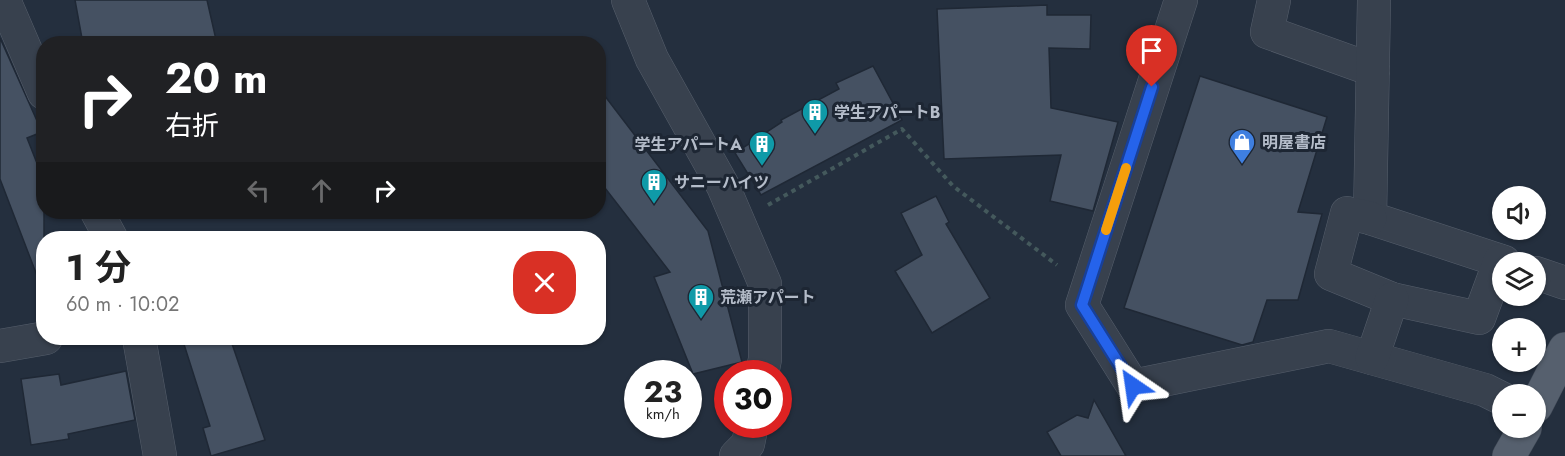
<!DOCTYPE html>
<html lang="ja">
<meta charset="utf-8">
<style>
:root{--surface:#fff;--page:#f6f6f6;--text:#222;--muted:#767676}
body{margin:0;font-family:Jost,"Noto Sans JP",sans-serif;background:var(--page);color:var(--text);height:100vh;display:flex;flex-direction:column;font-size:22px;white-space:nowrap}
*{box-sizing:border-box;margin:0}
p{font-size:20px;color:var(--muted)}
.icon{flex:none;width:33px;height:33px;fill:none;stroke:currentColor;stroke-width:2;stroke-linecap:round;stroke-linejoin:round}
.map{position:relative;flex:1;overflow:hidden}
.side{position:absolute;left:36px;top:231px;width:570px;height:114px;display:flex;flex-direction:column;background:var(--surface);border-radius:24px;box-shadow:0 2px 4px #0004}
.side>*{flex:none}
.banner{position:absolute;left:36px;top:36px;width:570px;height:183px;border-radius:24px;box-shadow:0 2px 4px #0004;background:#202124;color:#fff;overflow:hidden}
.controls{position:absolute;left:1492px;top:186px;display:grid;gap:12px}
.controls a{display:grid;place-items:center;width:54px;height:54px;border-radius:50%;background:var(--surface);box-shadow:0 2px 4px #0004;font-size:30px}
.speed{position:absolute;left:624px;top:360px;display:flex;gap:12px;font-size:30px;font-weight:700;text-align:center}
.speed>*{display:grid;place-content:center;width:78px;height:78px;border-radius:50%;background:var(--surface);box-shadow:0 2px 4px #0004;line-height:1}
.speed small{font-size:15px;font-weight:400}
.speed .limit{border:9px solid #d22;background:#fff;color:#111}
.pin{position:absolute;display:grid;place-items:center;width:51px;height:51px;color:#fff;margin:-62px -26px;border-radius:50% 50% 50% 0;rotate:-45deg;box-shadow:0 0 6px #0007}
.pin .icon{rotate:45deg}
.me{position:absolute;width:66px;margin:-33px;rotate:328deg;stroke-linejoin:round;filter:drop-shadow(0 0 4px #0008)}
.turn{display:flex;align-items:center;gap:21px;height:126px;padding:0 30px;font-size:27px}
.turn .icon{width:78px;height:78px;stroke-width:2.5}
.turn b{display:block;font-size:42px;line-height:51px}
.lanes{display:flex;align-items:center;height:57px;padding:0 30px;background:#0003;justify-content:center;gap:30px;direction:ltr}
.lanes .off{opacity:.35}
.round{display:grid;place-items:center;flex:none;width:63px;height:63px;border-radius:24px;background:var(--page)}
.head{display:flex;align-items:center;justify-content:space-between;height:102px;padding:0 30px}
h1{font-size:36px;font-weight:700;line-height:45px}
.map>svg:first-child{display:block}
.building{fill:#455162;stroke:#1f2835;stroke-width:1.5}
.lines{fill:none;stroke-linecap:round;stroke-linejoin:round}
.minor-casing{stroke:#565f6c;stroke-width:34}
.major-casing{stroke:#414a57;stroke-width:34}
.path{stroke:#44595c;stroke-width:4;stroke-dasharray:4.5 4.5;stroke-linecap:butt}
.minor{stroke:#38414e;stroke-width:33}
.major{stroke:#56606e;stroke-width:33}
.route-casing{stroke:#184099;stroke-width:15}
.route{stroke:#2563eb;stroke-width:10}
.slow{stroke:#f59e0b;stroke-width:10}
.labels{text-anchor:middle;dominant-baseline:central;stroke-width:6;stroke-linejoin:round;paint-order:stroke}
.poi-label{font-size:16px;font-weight:bold;fill:#b4bcc9;stroke:#1d2633;text-anchor:start}
</style>
<div class="map">
<svg width="1565" height="456" viewBox="0 0 1565 456">
<rect width="100%" height="100%" fill="#242f3e"/>
<g class="building">
<polygon points="75,0 207,0 217,44 83,44"/>
<polygon points="1047,5 1047,15 1091,15 1090,49 1049,48 1051,108 1118,122 1093,211 1050,201 1061,155 944,159 937,9"/>
<polygon points="0,38 42,132 27,138 44,181 44,286 41,286 0,179"/>
<polygon points="873,66 902,120 761,195 735,153 782,122 781,120 839,89 836,83"/>
<polygon points="1200,76 1327,117 1298,212 1322,214 1298,300 1267,300 1253,342 1242,345 1124,308"/>
<polygon points="598,87 708,231 742,362 693,374 654,277 670,272 598,179"/>
<polygon points="936,196 949,222 946,224 990,298 932,333 895,271 922,255 901,213"/>
<polygon points="182,338 230,338 265,440 211,456 203,428 210,426"/>
<polygon points="126,371 135,420 68,434 69,439 31,445 21,379 59,374 61,385"/>
<polygon points="1094,400 1126,456 1061,456 1047,432 1077,415 1088,418"/>
</g>
<g class="lines">
<g class="minor-casing">
<g id="minor">
<polyline points="4,0 44,93"/>
<polyline points="628,0 652,59 723,186 765,284 765,359 762,374"/>
<polyline points="1181,0 1082,305 1133,386 1329,346 1485,390 1503,399"/>
<polyline points="1274,0 1267,32 1373,70"/>
<polyline points="1374,0 1370,218 1504,262"/>
<polyline points="97,212 111,238"/>
<polyline points="1370,218 1347,213 1331,274 1392,299 1479,318 1500,261"/>
<polyline points="1536,273 1565,283"/>
<polyline points="139,338 160,456"/>
<polyline points="0,346 46,338"/>
<polyline points="1372,358 1392,299"/>
<polyline points="736,456 748,444 752,424"/>
</g>
</g>
<g class="major-casing">
<g id="major">
<polyline points="1536,406 1565,349"/>
<polyline points="1509,456 1525,428"/>
</g>
</g>
<polyline class="path" points="768,205 902,129 953,186 1057,265"/>
<use href="#minor" class="minor"/>
<use href="#major" class="major"/>
</g>
<g class="lines">
<g class="route-casing">
<polyline id="route" points="1133,386 1082,305 1152,87"/>
</g>
<use href="#route" class="route"/>
<polyline class="slow" points="1106,230 1126,168"/>
</g>
<defs>
<g id="building-pin" transform="scale(1.35)"><path d="M0 17L-7.5 6A9.5 9.5 0 1 1 7.5 6Z" fill="#0f9aa8" stroke="#1d2633"/><path d="M-4-6H4V6H1V3H-1V6H-4ZM-2.5-4.3h1.7v1.8h-1.7ZM.8-4.3h1.7v1.8H.8ZM-2.5-1h1.7V.8h-1.7ZM.8-1h1.7V.8H.8Z" fill="#fff"/></g>
<g id="shop-pin" transform="scale(1.35)"><path d="M0 17L-7.5 6A9.5 9.5 0 1 1 7.5 6Z" fill="#3f7fe0" stroke="#1d2633"/><path d="M-5-2.5h2.3a2.7 3.5 0 0 1 5.4 0H5L5.5 6h-11ZM-1.5-2.5h3a1.5 2.3 0 0 0-3 0Z" fill="#fff"/></g>
</defs>
<g fill-rule="evenodd">
<use href="#building-pin" x="815" y="112"/>
<use href="#shop-pin" x="1242" y="142"/>
<use href="#building-pin" x="762" y="144"/>
<use href="#building-pin" x="654" y="182"/>
<use href="#building-pin" x="701" y="297"/>
</g>
<g class="labels">
<g class="poi-label">
<text x="834" y="112">学生アパートB</text>
<text x="1262" y="142">明屋書店</text>
<text x="742" y="144" text-anchor="end">学生アパートA</text>
<text x="674" y="182">サニーハイツ</text>
<text x="720" y="297">荒瀬アパート</text>
</g>
</g>
</svg>
<div class="controls">
<a><svg class="icon" aria-label="sound" viewBox="0 0 24 24"><path d="M4 9h4l5-4v14l-5-4H4zM17 9q2 3 0 6"/></svg></a>
<a><svg class="icon" aria-label="layers" viewBox="0 0 24 24"><path d="M12 4l9 5-9 5-9-5zM3 14l9 5 9-5"/></svg></a>
<a>+</a>
<a>−</a>
</div>
<div class="speed"><div>23<small>km/h</small></div><div class="limit">30</div></div>
<div class="pin" style="left:1152px;top:87px;background:#d93025"><svg class="icon" aria-label="arrive" viewBox="0 0 24 24"><path d="M6 21V4h12l-3 4 3 4H6"/></svg></div>
<svg class="me" style="left:1133px;top:386px" viewBox="-20 -20 40 40"><path d="M0-17L14 15 0 8-14 15z" fill="#2563eb" stroke="#fff" stroke-width="4"/></svg>
<div class="banner">
<div class="turn"><svg class="icon" aria-label="right" viewBox="0 0 24 24"><path d="M7 20v-9h11M14 6l5 5-5 5"/></svg><div><b>20 m</b>右折</div></div>
<div class="lanes"><svg class="icon off" aria-label="left" viewBox="0 0 24 24"><path d="M17 20v-9H6M10 6l-5 5 5 5"/></svg><svg class="icon off" aria-label="ahead" viewBox="0 0 24 24"><path d="M12 20V5M6 11l6-6 6 6"/></svg><svg class="icon" aria-label="right" viewBox="0 0 24 24"><path d="M7 20v-9h11M14 6l5 5-5 5"/></svg></div>
</div>
<section class="side">
<div class="head"><div><h1>1 分</h1><p>60 m · 10:02</p></div><a class="round" style="background:#d93025;color:#fff"><svg class="icon" aria-label="close" viewBox="0 0 24 24"><path d="M6 6l12 12M18 6L6 18"/></svg></a></div>
</section>
</div>
